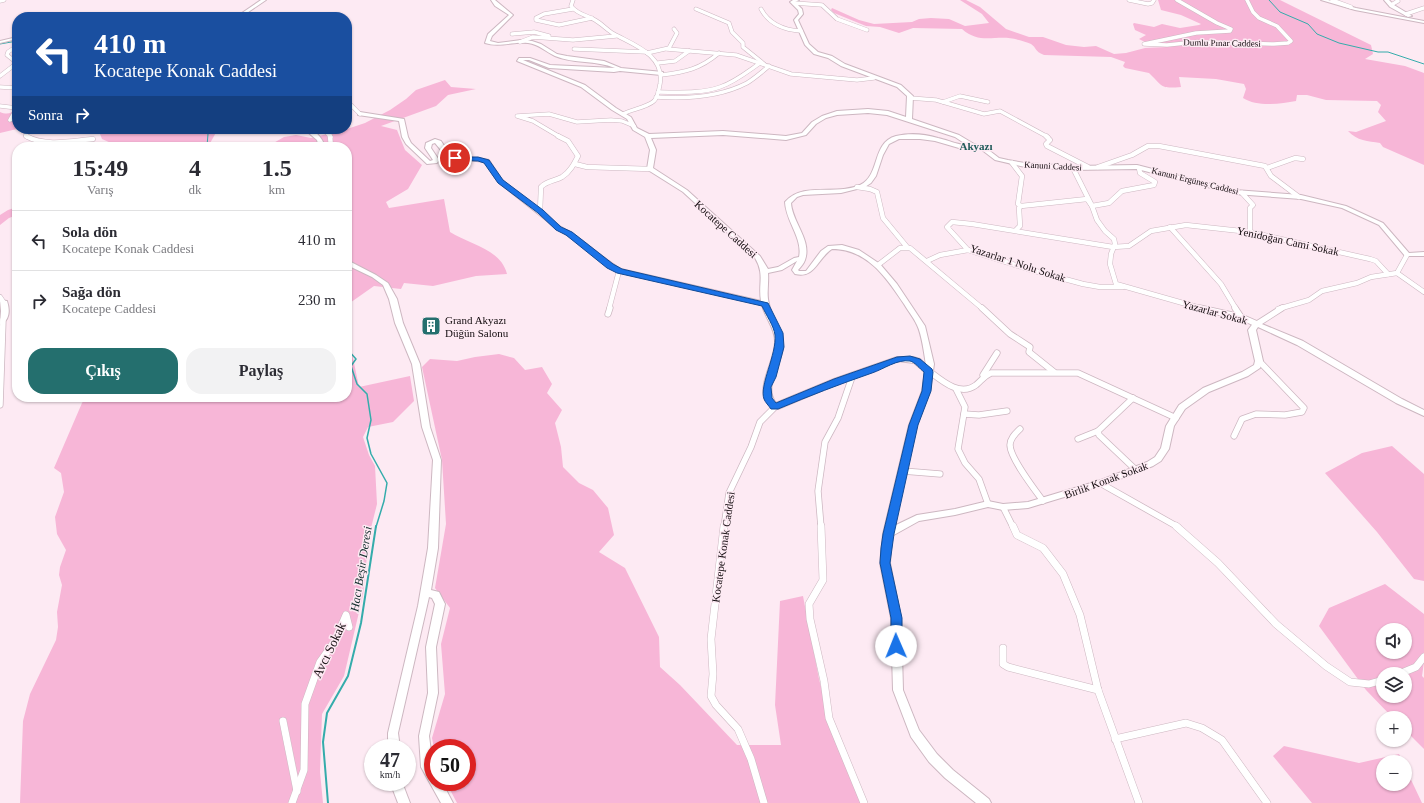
<!DOCTYPE html>
<html lang="tr">
<meta charset="utf-8">
<style>
:root{--surface:#fff;--page:#f2f2f3;--text:#2b2b33;--muted:#7c7c81;--line:#e1e1e2;--accent:#246f6e}
body{margin:0;font-family:Georgia,serif;background:var(--page);color:var(--text);height:100vh;display:flex;flex-direction:column;font-size:15px;white-space:nowrap}
*{box-sizing:border-box;margin:0}
p{font-size:13px;color:var(--muted)}
.icon{flex:none;width:22px;height:22px;fill:none;stroke:currentColor;stroke-width:2;stroke-linecap:round;stroke-linejoin:round}
.map{position:relative;flex:1;overflow:hidden}
.details{position:absolute;left:12px;top:142px;width:340px;height:260px;display:flex;flex-direction:column;background:var(--surface);border-radius:16px;box-shadow:0 1px 3px #0004}
.details>*{flex:none}
.banner{position:absolute;left:12px;top:12px;width:340px;height:122px;border-radius:16px;box-shadow:0 1px 3px #0004;background:#1a4fa0;color:#fff;overflow:hidden}
.tools{position:absolute;left:1376px;top:623px;display:grid;gap:8px}
.tools a{display:grid;place-items:center;width:36px;height:36px;border-radius:50%;background:var(--surface);box-shadow:0 1px 3px #0004;font-size:20px}
.speed{position:absolute;left:364px;top:739px;display:flex;gap:8px;font-size:20px;font-weight:700;text-align:center}
.speed>*{display:grid;place-content:center;width:52px;height:52px;border-radius:50%;background:var(--surface);box-shadow:0 1px 3px #0004;line-height:1}
.speed small{font-size:10px;font-weight:400}
.speed .limit{border:6px solid #d22;background:#fff;color:#111}
.pin{position:absolute;display:grid;place-items:center;width:34px;height:34px;color:#fff;margin:-17px;border:2px solid #fff;border-radius:50%;box-shadow:0 1px 4px #0007}
.me{position:absolute;width:44px;margin:-22px;rotate:359deg;stroke-linejoin:round;filter:drop-shadow(0 0 3px #0008)}
.turn{display:flex;align-items:center;gap:14px;height:84px;padding:0 16px;font-size:18px}
.turn .icon{width:52px;height:52px;stroke-width:2.5}
.turn b{display:block;font-size:28px;line-height:34px}
.then{display:flex;align-items:center;height:38px;padding:0 16px;background:#0003;gap:8px;font-size:15px}
.eta{display:flex;justify-content:space-evenly;align-items:center;height:68px;text-align:center}
.eta b{font-size:24px;font-weight:800;line-height:28px}
.primary-button{display:flex;gap:8px;margin-top:auto;padding:8px 16px}
.primary-button a{flex:1;height:46px;border-radius:16px;background:var(--accent);color:#fff;font-size:16px;font-weight:800;line-height:46px;text-align:center}
.primary-button a+a{background:var(--page);color:var(--text)}
ul{padding:0;list-style:none}
li{display:flex;align-items:center;gap:12px;height:60px;padding:0 16px;border-top:1px solid var(--line)}
li div{flex:1}
li b{display:block;font-size:15px}
li em{font-style:normal}
.map>svg:first-child{display:block}
.green{fill:#f7b6d7;fill-rule:evenodd}
.lines{fill:none;stroke-linecap:round;stroke-linejoin:round}
.stream-far2{stroke:#34acab;stroke-width:1}
.stream-far1{stroke:#34acab;stroke-width:1.5}
.stream{stroke:#34acab;stroke-width:2}
.street-far3-casing{stroke:#cdb7c1;stroke-width:4.5}
.street-far2-casing{stroke:#cdb7c1;stroke-width:5.5}
.street-far1-casing{stroke:#cdb7c1;stroke-width:7}
.street-casing{stroke:#cdb7c1;stroke-width:8}
.secondary-casing{stroke:#cdb7c1;stroke-width:2}
.street-far3{stroke:#fff;stroke-width:3.5}
.street-far2{stroke:#fff;stroke-width:4.5}
.street-far1{stroke:#fff;stroke-width:5.5}
.street{stroke:#fff;stroke-width:7}
.secondary{fill:#fff;fill-rule:evenodd}
.route{fill:#1a73e8;stroke:#114b97}
.labels{text-anchor:middle;dominant-baseline:central;stroke-width:3;stroke-linejoin:round;paint-order:stroke}
.far-street-label{font-size:9px;fill:#120b0e;stroke:#fdeaf3}
.far-quarter-label{font-size:11px;font-weight:bold;fill:#205b5a;stroke:#fdeaf3}
.street-label{font-size:11px;fill:#120b0e;stroke:#fdeaf3}
.poi-label{font-size:11px;fill:#120b0e;stroke:#fdeaf3;text-anchor:start}
.water-label{font-size:12px;font-style:italic;fill:#183231;stroke:#fdeaf3}
.near-street-label{font-size:13px;fill:#120b0e;stroke:#fdeaf3}
</style>
<div class="map">
<svg width="1424" height="803" viewBox="0 0 1424 803">
<rect width="100%" height="100%" fill="#fdeaf3"/>
<g class="green">
<path d="M960 0H966L980 7 1006 29 1029 37H1043L1066 45 1084 47 1096 46 1114 54 1126 53 1145 48 1166 47 1149 44 1139 39 1146 35 1135 30 1133 24 1134 23 1154 27 1162 24 1180 28 1199 25 1201 24 1181 15 1161 10 1158 0H1280L1371 45 1373 54 1365 59 1405 66 1424 73V165L1383 147 1380 143C1368 141 1357 141 1348 131L1356 132 1386 121 1378 112 1381 105 1377 101 1326 100 1307 95H1297L1296 101C1280 104 1257 107 1243 98L1246 89 1244 84 1216 79 1179 77 1181 87C1159 89 1163 86 1149 73L1125 68 1123 66 1125 62 1111 57 1044 55C1034 51 1037 48 1031 44 1027 42 1022 41 1019 40 997 33 981 46 962 29L913 28 899 33 880 27 866 26 834 13 831 10 832 8 859 20 874 24 912 22 919 19 931 18 949 19 965 26 989 23 982 14Z"/>
<path d="M445 80 451 87 476 89 448 95 436 106 381 126 397 130 405 150 422 165 408 189 386 202 389 208 444 199 450 232C469 244 501 249 507 274L476 276 433 286 404 283 401 289 374 286 347 305V147H120V145L111 143 102 139 98 129H218L209 145H270L284 137 296 135 311 138 347 129 365 123 390 110 406 99 416 90Z"/>
<path d="M17 107V129L0 133V112C7 115 12 114 17 107Z"/>
<polygon points="17,207 17,215 9,218 0,225 0,215 8,210"/>
<polygon points="347,340 353,358 359,387 410,376 414,401 393,422 368,427 363,437 369,455 375,466 377,504 369,536 363,595 344,676 322,714 320,772 323,803 20,803 23,721 30,694 56,640 58,627 57,612 62,585 59,575 60,567 66,550 57,534 55,517 64,492 61,473 54,468 82,403 86,397 347,397"/>
<polygon points="499,354 514,358 525,370 542,367 552,384 547,393 562,410 555,423 561,447 563,467 579,483 593,490 608,508 614,535 599,552 625,568 659,637 660,667 680,685 737,745 781,745 775,705 780,601 803,596 819,679 829,718 864,803 457,803 446,782 467,782 467,748 434,748 432,738 445,694 441,644 450,608 435,588 446,524 442,460 422,367 430,359 457,361 475,357"/>
<polygon points="1392,446 1424,474 1424,581 1414,579 1377,532 1325,473 1362,453"/>
<path d="M1385 584 1424 614V662L1422 676 1424 678V749L1405 730V718H1393L1366 690 1319 626 1329 608ZM1383 630H1405V652H1383ZM1383 674H1405V696H1383Z"/>
<polygon points="1284,746 1359,763 1399,754 1403,762 1383,762 1383,784 1405,784 1405,767 1422,803 1312,803 1273,756"/>
</g>
<g class="lines">
<g class="stream-far2">
<polyline points="1269,0 1280,12 1308,24 1317,34 1339,43 1378,52 1388,52 1424,64"/>
<polyline points="0,44 17,41"/>
<polyline points="202,129 208,134 207,146 216,147"/>
</g>
<g class="stream-far1">
<polyline points="347,340 349,341 347,345"/>
<polyline points="347,349 356,359 351,366 357,384 367,394 371,420 367,438 371,454 387,483 384,501 376,527"/>
</g>
<polyline class="stream" points="328,803 323,742 327,713 348,676 361,623 376,526"/>
<g class="street-far3-casing">
<g id="street-far3">
<path d="M573 0 571 6C577 14 586 15 595 20 602 24 607 30 614 34 634 45 665 55 660 84 659 89 658 97 654 101 646 108 632 109 623 114"/>
<polyline points="1129,0 1148,4 1152,3 1154,0"/>
<polyline points="1177,0 1217,23 1231,29 1230,31 1196,33 1144,44 1167,45 1196,42 1274,44 1288,43 1291,41 1277,26 1259,18 1253,12 1247,0"/>
<polyline points="1332,0 1351,7"/>
<polyline points="0,1 4,0"/>
<polyline points="794,3 822,5 837,19 867,30"/>
<polyline points="1391,5 1398,1 1397,0"/>
<polyline points="573,9 544,14 536,18 536,20 559,25 592,18"/>
<polyline points="696,9 729,23 732,32 743,43 743,47 764,64"/>
<path d="M761 9C769 24 784 30 801 31"/>
<polyline points="1406,14 1424,8"/>
<polyline points="512,34 534,32 549,36"/>
<polyline points="520,42 533,37 573,40 616,36"/>
<polyline points="574,49 646,52"/>
<polyline points="667,49 736,55 791,74 857,80 874,78"/>
<polyline points="647,53 669,48 677,33 674,29"/>
<polyline points="658,63 675,61 689,51"/>
<path d="M661 75C686 72 700 69 719 53"/>
<polyline points="0,76 17,63 7,55 8,52 17,46"/>
<polyline points="0,87 17,88"/>
<path d="M658 92C678 92 700 94 720 87 735 82 747 72 760 63"/>
<path d="M656 97C685 99 720 97 747 83 755 78 762 72 769 66"/>
<polyline points="910,98 936,100 984,114 1000,111 1048,137"/>
<polyline points="347,101 360,114"/>
<polyline points="943,102 960,96 988,102"/>
<polyline points="0,106 17,108 10,120 17,117"/>
<polyline points="25,129 27,137"/>
<polyline points="323,129 331,137"/>
<polyline points="560,137 533,121 517,116 549,114 577,122 611,120 622,121 634,126"/>
</g>
</g>
<g class="street-far2-casing">
<g id="street-far2">
<path d="M26 136C45 147 72 141 93 139"/>
<polyline points="330,136 331,147"/>
<polyline points="1046,136 1050,140 1046,144 1047,146 1088,167"/>
<polyline points="1012,163 1022,176 1018,204 1021,206 1019,208 1020,226 1016,230"/>
<polyline points="575,164 587,167 650,169"/>
<polyline points="1098,167 1132,155 1148,146 1159,146 1265,166 1271,176 1299,197"/>
<polyline points="1073,168 1092,206 1097,220 1105,231 1114,239 1115,244 1111,254 1110,264 1116,284 1204,309"/>
<polyline points="1267,168 1295,158 1303,159"/>
<polyline points="857,187 870,189 877,192 883,218 907,247"/>
<polyline points="1242,193 1253,205 1250,208 1250,232"/>
<polyline points="1021,206 1087,199 1092,206 1109,203 1122,191 1154,185 1155,182 1140,173 1139,168"/>
<path d="M540 212 541 187C547 181 555 181 562 177 570 172 574 164 578 156L568 141 558 136"/>
<polyline points="1170,227 1221,284 1236,309"/>
<polyline points="927,261 940,255 968,250"/>
<polyline points="878,265 900,248 910,248 983,309"/>
<polyline points="1397,273 1424,292"/>
<polyline points="1123,287 1100,287 1083,284 1028,269 968,250 947,227 952,222 972,224 1113,247 1129,246 1151,231 1186,225 1250,232 1370,259 1376,261 1388,274"/>
<polyline points="0,297 4,303"/>
<polyline points="609,309 619,271"/>
<polyline points="1278,309 1309,300 1322,291 1357,283 1371,277 1397,273 1407,255"/>
</g>
</g>
<g class="street-far1-casing">
<g id="street-far1">
<polyline points="982,308 1010,334 1030,347 1029,352 1054,372"/>
<polyline points="1200,308 1241,317 1257,324 1282,308"/>
<polyline points="1235,308 1241,317"/>
<polyline points="608,314 610,308"/>
<path d="M929 371C942 381 960 397 976 385 982 380 984 376 991 373H1078L1176 418"/>
<polyline points="983,375 997,353"/>
<polyline points="956,389 965,407 958,449 965,463 979,479 988,504"/>
<polyline points="1133,398 1098,431 1099,435 1136,470"/>
<polyline points="0,405 3,320"/>
<polyline points="964,414 979,415 1007,411"/>
<path d="M1020 429C1016 433 1010 438 1010 445 1010 458 1035 490 1043 501"/>
<polyline points="1234,436 1242,419 1256,414 1285,415 1302,412 1304,408 1259,361"/>
<polyline points="1078,439 1098,431"/>
<polyline points="903,471 940,474"/>
<polyline points="1100,483 1178,527"/>
<polyline points="1003,507 1013,527"/>
<polyline points="724,527 729,493 751,447 760,422 775,407"/>
<polyline points="821,527 818,491 825,442 838,418 852,377"/>
</g>
</g>
<g class="street-casing">
<g id="street">
<polyline points="724,526 711,639 713,674 711,696 716,705 738,729 751,759 764,803"/>
<polyline points="821,526 823,580 809,604 810,619 824,681 829,718 864,803"/>
<polyline points="1013,526 1017,535 1043,548 1063,574 1080,615 1098,690 1139,803"/>
<polyline points="1176,526 1218,563 1276,624 1326,666 1350,682 1369,684 1383,680"/>
<polyline points="1003,648 1003,664 1008,667 1098,690"/>
<polyline points="1399,674 1416,667 1424,657"/>
<polyline points="283,721 297,791"/>
<polyline points="1115,739 1186,723 1202,728 1222,740 1267,803"/>
<polyline points="292,803 304,770 305,704 320,662 335,641 346,615 349,627"/>
</g>
</g>
<g class="secondary-casing">
<g id="secondary">
<polygon points="261,0 266,0 241,17 236,17"/>
<path d="M491 0H495L513 15 492 36 490 41 498 43 521 40 532 41 541 44 557 54 567 56 604 61 621 68 663 72V74L661 75 620 71 614 72 549 68 529 60H523L585 85 616 108 631 117 637 128 649 134 723 131 786 136 802 133 812 122 822 116 837 111 868 109 888 111 906 117 907 96 897 87 841 66 828 58 814 54 805 45 794 20 799 14 798 10 790 2 793 0H799L795 2 802 9 803 14 798 20 809 44 818 52 832 56 845 64 901 85 913 96 912 119 959 135 974 144 986 148 999 158 1008 160 1025 163 1073 166 1137 165 1235 190 1301 195 1346 206 1383 223 1409 253 1424 252V256H1405L1379 225 1342 208 1301 199 1235 194 1137 169 1073 170 1025 167 995 160 982 150 972 147 959 148 935 141 920 139H899L889 144 883 155 876 176 871 183 865 187 841 193 803 195 797 197 791 203C792 222 812 240 805 260 804 263 801 267 798 270L799 271H806L821 251 828 246 842 245 859 250 880 264 897 284 925 326 934 364 930 391 917 425 894 526 917 515 955 509 988 501 1003 504 1028 502 1101 480 1147 462 1155 457 1161 448 1166 426 1179 405 1203 388 1242 372 1254 365 1255 361 1248 330 1254 322H1257L1303 341 1402 399 1424 410V416L1396 403 1297 345 1258 327 1256 330 1263 361 1260 368 1248 376 1209 392 1185 409 1174 426 1169 449 1161 461 1153 466 1107 484 1028 508 1003 510 988 507 955 515 919 521 892 536 890 563 901 618 903 690 919 730 937 754 953 770 989 799 991 803H976L945 778 929 762 911 737 893 690 891 618 880 563 883 534 909 425 922 391 925 372 914 363 898 361 840 383 778 409H772C770 406 767 402 765 399 758 383 776 358 775 341 775 328 765 318 762 305L617 272C595 260 579 240 557 229L498 182 485 162 450 158 445 155 435 143 432 144 431 148 439 160 437 163 427 164 406 144 402 137 399 121 358 115V113L360 112 404 119 408 137 411 143 430 161 433 160 425 148 426 143 435 139 441 141C454 163 467 155 489 160L502 180 561 227C583 238 600 257 621 269L761 301C758 284 765 274 755 258L683 192 648 170 647 169 650 150 645 137 633 130 627 119 612 110 581 87 517 61 519 58H530L550 65 615 68C596 60 574 64 555 56 546 52 539 44 528 43 513 41 500 48 485 43L488 34 509 15 495 6ZM868 113 887 115 955 137 967 145C957 145 948 140 938 138 925 134 909 133 896 136 871 143 881 175 860 185 836 196 803 181 785 202 786 222 803 238 799 257L794 258 778 267 768 269 760 256 687 190 653 168 656 150 651 138 723 135 786 140 806 135 816 124 826 118 837 115ZM832 249C867 249 886 277 904 304 908 311 914 318 917 325 922 335 924 353 926 365L920 359 913 357H897L834 379 776 403C763 387 781 366 783 348 784 331 772 320 769 304 766 294 769 284 768 273L782 270 797 261 792 270 795 274C815 279 817 259 832 249Z"/>
<polygon points="1321,0 1328,0 1356,8 1424,21 1424,23 1355,10"/>
<polygon points="1384,0 1389,0 1394,5 1412,16 1408,17 1390,7"/>
<polygon points="17,37 17,39 0,43 0,41"/>
<path d="M304 129C315 129 322 137 325 147H319L317 140Z"/>
<polygon points="347,260 376,275 388,283 397,299 403,323 420,364 430,427 441,460 438,548 431,590 439,592 445,604 436,647 438,693 429,736 433,767 433,782 442,782 453,803 441,803 421,767 419,736 428,693 426,647 435,604 432,598 429,597 398,733 400,748 388,748 388,733 418,606 428,548 433,460 422,427 412,364 395,323 389,299 383,285 372,277 347,265"/>
<path d="M0 300 7 301C10 310 10 321 0 324L1 311Z"/>
<polygon points="390,782 402,782 410,803 398,803"/>
</g>
</g>
<use href="#street-far3" class="street-far3"/>
<use href="#street-far2" class="street-far2"/>
<use href="#street-far1" class="street-far1"/>
<use href="#street" class="street"/>
<use href="#secondary" class="secondary"/>
</g>
<path class="route" d="M452 157H478L489 160 503 180 543 210 561 227 572 232 613 264 622 269 768 303 783 333 784 347 776 377 771 387 772 398 776 403 834 379 897 357 910 356 920 359 932 369 933 372 931 391 918 425 894 534 890 563 902 618V646L901 649 896 650 892 649 891 646V618L880 563 881 548 883 534 909 425 922 391 924 372C920 369 915 362 910 361 897 359 884 369 872 373 840 384 809 396 778 409H771C769 406 765 402 764 399 759 386 777 354 775 335 774 326 766 315 762 306L617 273 607 268 566 235 556 230 538 213 498 183 484 163 478 161 455 160 452 159Z"/>
<defs>
<g id="building-square" transform="scale(1)"><rect x="-9" y="-9" width="18" height="18" rx="4" fill="#246f6e" stroke="#fdeaf3"/><path d="M-4-6H4V6H1V3H-1V6H-4ZM-2.5-4.3h1.7v1.8h-1.7ZM.8-4.3h1.7v1.8H.8ZM-2.5-1h1.7V.8h-1.7ZM.8-1h1.7V.8H.8Z" fill="#fff"/></g>
</defs>
<g fill-rule="evenodd">
<use href="#building-square" x="431" y="326"/>
</g>
<g class="labels">
<g class="far-street-label">
<text transform="translate(1222 43) rotate(1)">Dumlu Pınar Caddesi</text>
<text transform="translate(1053 166) rotate(3)">Kanuni Caddesi</text>
<text transform="translate(1195 181) rotate(14)">Kanuni Ergüneş Caddesi</text>
</g>
<g class="far-quarter-label">
<text x="976" y="146">Akyazı</text>
</g>
<g class="street-label">
<text transform="translate(726 229) rotate(42)">Kocatepe Caddesi</text>
<text transform="translate(1288 241) rotate(12)">Yenidoğan Cami Sokak</text>
<text transform="translate(1018 263) rotate(18)">Yazarlar 1 Nolu Sokak</text>
<text transform="translate(1215 312) rotate(15)">Yazarlar Sokak</text>
<text transform="translate(1106 480) rotate(-20)">Birlik Konak Sokak</text>
<text transform="translate(723 547) rotate(-82)">Kocatepe Konak Caddesi</text>
</g>
<g class="poi-label">
<text x="445" y="320">Grand Akyazı<tspan x="445" dy="13">Düğün Salonu</tspan></text>
</g>
<g class="water-label">
<text transform="translate(361 569) rotate(-81)">Hacı Beşir Deresi</text>
</g>
<g class="near-street-label">
<text transform="translate(329 650) rotate(-64)">Avcı Sokak</text>
</g>
</g>
</svg>
<div class="tools">
<a><svg class="icon" aria-label="sound" viewBox="0 0 24 24"><path d="M4 9h4l5-4v14l-5-4H4zM17 9q2 3 0 6"/></svg></a>
<a><svg class="icon" aria-label="layers" viewBox="0 0 24 24"><path d="M12 4l9 5-9 5-9-5zM3 14l9 5 9-5"/></svg></a>
<a>+</a>
<a>−</a>
</div>
<div class="speed"><div>47<small>km/h</small></div><div class="limit">50</div></div>
<div class="pin" style="left:455px;top:158px;background:#d93025"><svg class="icon" aria-label="arrive" viewBox="0 0 24 24"><path d="M6 21V4h12l-3 4 3 4H6"/></svg></div>
<svg class="me" style="left:896px;top:646px" viewBox="-20 -20 40 40"><circle r="19" fill="#fff"/><path d="M0-13L10 11 0 6-10 11z" fill="#1a73e8"/></svg>
<div class="banner">
<div class="turn"><svg class="icon" aria-label="left" viewBox="0 0 24 24"><path d="M17 20v-9H6M10 6l-5 5 5 5"/></svg><div><b>410 m</b>Kocatepe Konak Caddesi</div></div>
<div class="then">Sonra<svg class="icon" aria-label="right" viewBox="0 0 24 24"><path d="M7 20v-9h11M14 6l5 5-5 5"/></svg></div>
</div>
<section class="details">
<div class="eta">
<div><b>15:49</b><p>Varış</p></div>
<div><b>4</b><p>dk</p></div>
<div><b>1.5</b><p>km</p></div>
</div>
<ul>
<li><svg class="icon" aria-label="left" viewBox="0 0 24 24"><path d="M17 20v-9H6M10 6l-5 5 5 5"/></svg><div><b>Sola dön</b><p>Kocatepe Konak Caddesi</p></div><em>410 m</em></li>
<li><svg class="icon" aria-label="right" viewBox="0 0 24 24"><path d="M7 20v-9h11M14 6l5 5-5 5"/></svg><div><b>Sağa dön</b><p>Kocatepe Caddesi</p></div><em>230 m</em></li>
</ul>
<div class="primary-button"><a>Çıkış</a><a>Paylaş</a></div>
</section>
</div>
